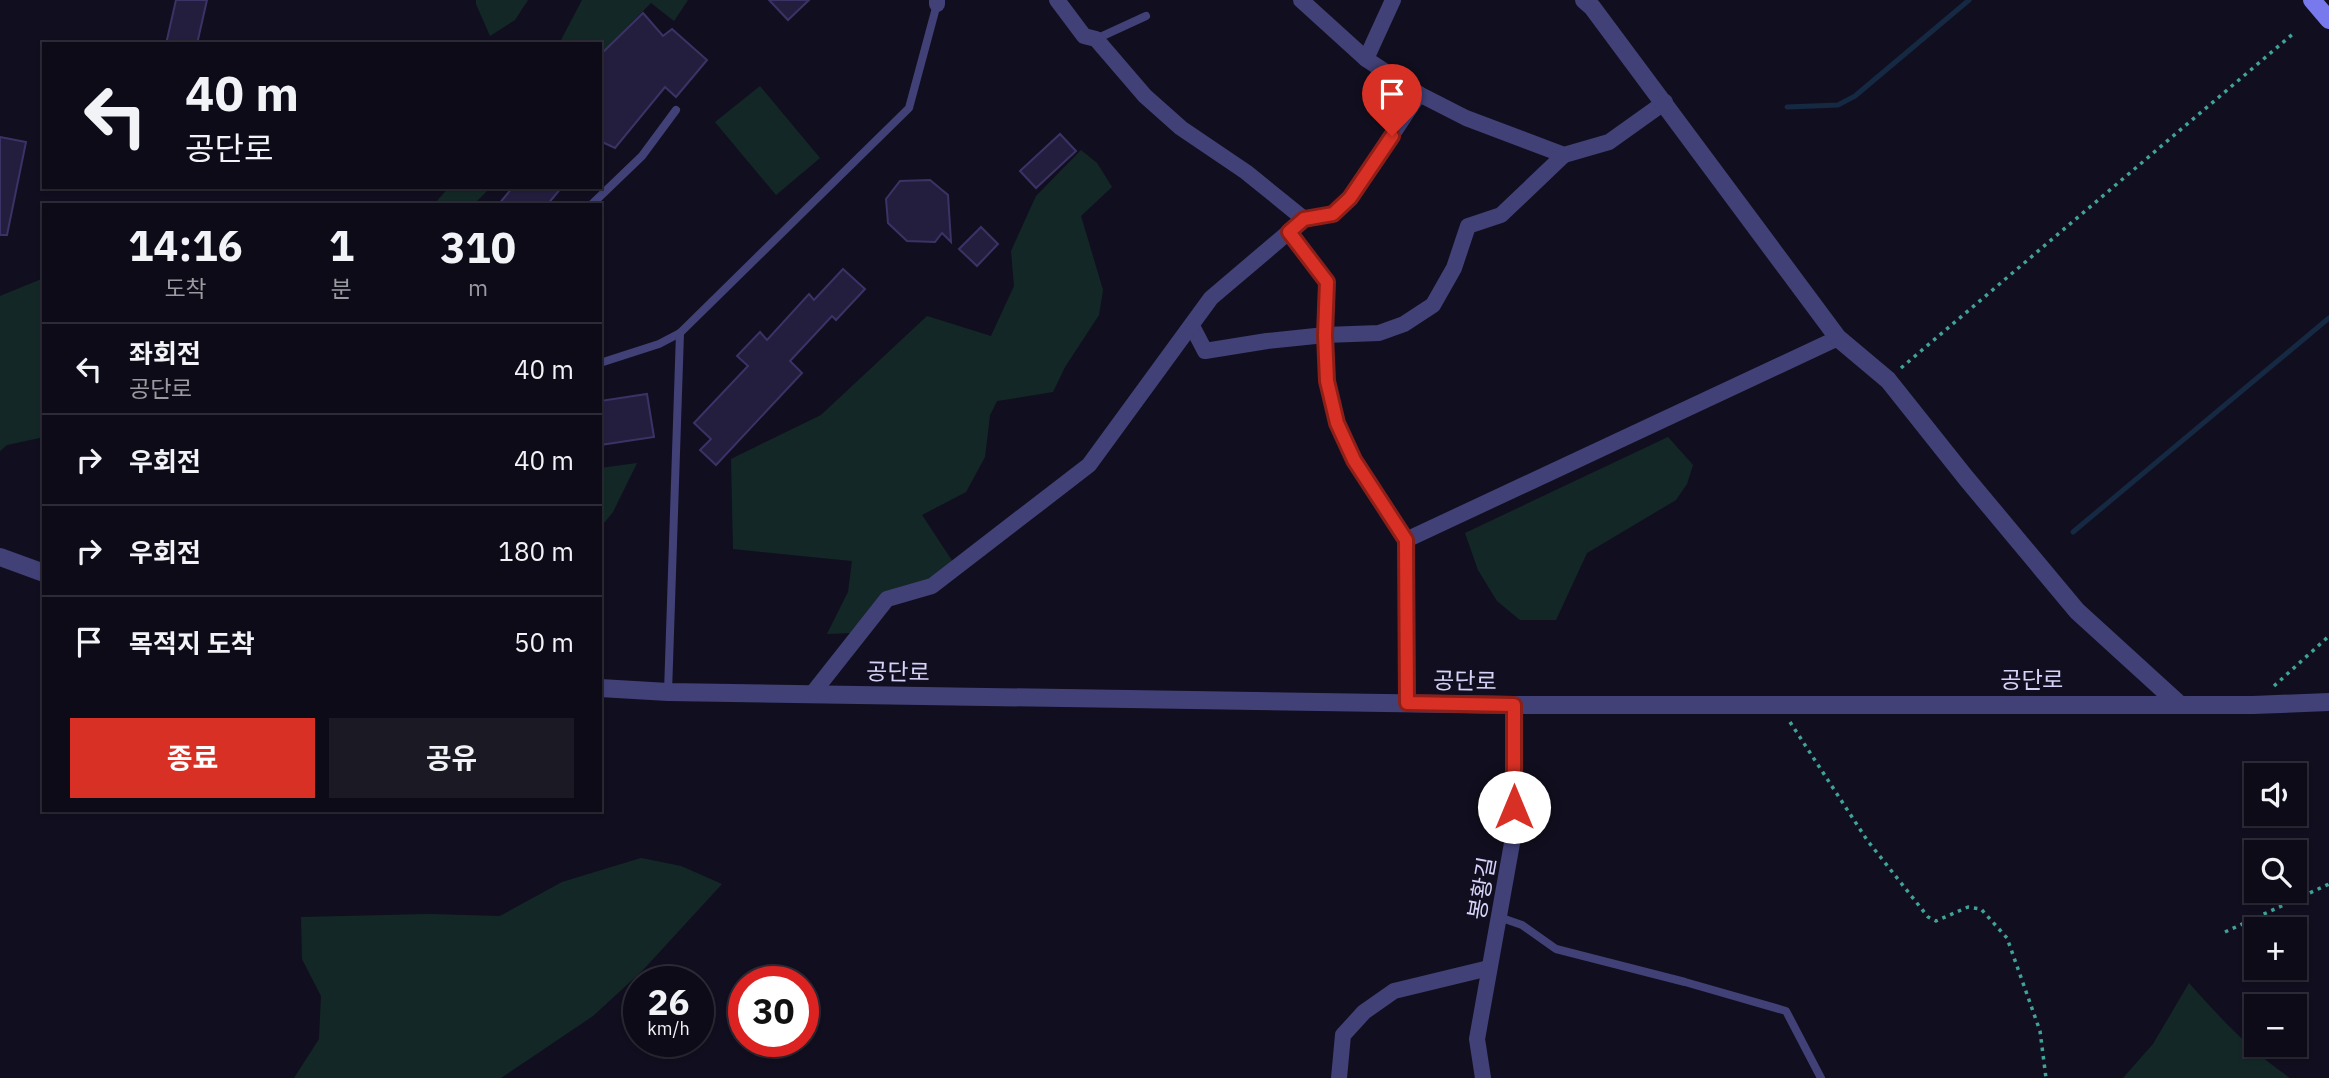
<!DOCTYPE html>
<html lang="ko">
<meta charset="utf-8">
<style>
:root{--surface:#0d0b17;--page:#1b1924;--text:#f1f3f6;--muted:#9a9ba1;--line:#2d2b36;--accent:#d93025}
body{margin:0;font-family:"IBM Plex Sans","Noto Sans KR",sans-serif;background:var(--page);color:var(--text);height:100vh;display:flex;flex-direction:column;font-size:26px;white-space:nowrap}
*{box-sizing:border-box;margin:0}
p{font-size:23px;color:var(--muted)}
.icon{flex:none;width:38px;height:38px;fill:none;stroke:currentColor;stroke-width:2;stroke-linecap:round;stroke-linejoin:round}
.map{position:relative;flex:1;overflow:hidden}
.panel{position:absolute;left:42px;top:203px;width:560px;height:609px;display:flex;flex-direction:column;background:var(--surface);border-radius:0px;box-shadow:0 2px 5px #0004,0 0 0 2px var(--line)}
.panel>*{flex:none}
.top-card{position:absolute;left:42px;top:42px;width:560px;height:147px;border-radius:0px;box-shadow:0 2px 5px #0004,0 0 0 2px var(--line);background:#0d0b17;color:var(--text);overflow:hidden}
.tools{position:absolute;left:2244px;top:763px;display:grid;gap:14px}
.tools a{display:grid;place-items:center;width:63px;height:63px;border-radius:0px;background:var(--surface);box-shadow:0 2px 5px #0004,0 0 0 2px var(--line);font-size:35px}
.speed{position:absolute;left:623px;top:966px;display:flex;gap:14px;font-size:35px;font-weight:700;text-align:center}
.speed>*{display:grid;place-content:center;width:91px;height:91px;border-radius:50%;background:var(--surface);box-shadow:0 2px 5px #0004,0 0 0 2px var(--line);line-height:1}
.speed small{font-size:18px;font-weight:400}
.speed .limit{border:10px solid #d22;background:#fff;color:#111}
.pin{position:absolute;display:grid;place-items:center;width:60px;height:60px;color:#fff;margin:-72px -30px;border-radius:50% 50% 50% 0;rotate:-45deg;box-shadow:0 0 7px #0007}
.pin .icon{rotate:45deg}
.me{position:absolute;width:77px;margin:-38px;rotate:0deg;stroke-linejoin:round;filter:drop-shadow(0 0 5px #0008)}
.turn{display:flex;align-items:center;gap:24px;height:147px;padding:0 28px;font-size:32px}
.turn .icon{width:91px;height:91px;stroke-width:2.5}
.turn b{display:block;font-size:49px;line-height:60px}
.eta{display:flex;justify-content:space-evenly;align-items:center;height:119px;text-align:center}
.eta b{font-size:42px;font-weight:700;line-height:49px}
.action{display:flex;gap:14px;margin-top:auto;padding:14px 28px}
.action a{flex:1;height:80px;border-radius:0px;background:var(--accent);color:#fff;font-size:28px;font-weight:700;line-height:80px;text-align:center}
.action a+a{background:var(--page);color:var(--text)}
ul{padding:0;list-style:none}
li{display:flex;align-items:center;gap:21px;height:91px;padding:0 28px;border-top:2px solid var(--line)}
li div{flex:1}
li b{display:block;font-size:26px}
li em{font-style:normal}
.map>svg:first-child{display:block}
.green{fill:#132826}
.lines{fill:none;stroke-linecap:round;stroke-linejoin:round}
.stream{stroke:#152943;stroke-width:5}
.building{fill:#231e3d;stroke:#3b3366;stroke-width:2}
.path{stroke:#3ea398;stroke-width:3.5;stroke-dasharray:3.5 5;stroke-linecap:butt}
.service{stroke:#414178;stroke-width:8}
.minor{stroke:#414178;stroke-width:16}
.tertiary{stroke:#414178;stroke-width:18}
.secondary{stroke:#7779ec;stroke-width:18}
.route-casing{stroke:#8d1f18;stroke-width:18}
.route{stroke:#d93025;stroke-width:12}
.labels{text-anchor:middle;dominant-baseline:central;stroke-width:5;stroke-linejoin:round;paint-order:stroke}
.street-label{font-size:23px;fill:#d6d3f9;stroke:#110f1f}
</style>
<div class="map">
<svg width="2329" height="1078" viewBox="0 0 2329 1078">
<rect width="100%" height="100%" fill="#110f1f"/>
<g class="green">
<polygon points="476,0 528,0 515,20 490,36 476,4"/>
<polygon points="582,0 688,0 674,21 651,3 600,54 600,44 559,44"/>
<polygon points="760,86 820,158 776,195 715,122"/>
<polygon points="1081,150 1097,163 1112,187 1081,216 1103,290 1099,315 1065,367 1053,392 997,401 990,415 985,457 966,492 922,515 953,562 929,581 886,595 852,633 827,634 848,592 852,561 733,549 731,459 821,415 927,316 991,336 1014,286 1011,251 1036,196"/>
<polygon points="449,187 491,187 473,205 428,205 437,201"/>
<polygon points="44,278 44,437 7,445 0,451 0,296"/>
<polygon points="1668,437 1693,465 1687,484 1676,500 1587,553 1556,620 1520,620 1497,601 1478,570 1465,533"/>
<polygon points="637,463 613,512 600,528 600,468"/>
<polygon points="641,858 681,866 722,884 642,971 593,1016 501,1078 294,1078 319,1039 321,996 302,959 301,917 429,914 500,916 562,882"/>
<path d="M2189 983C2220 1018 2251 1051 2290 1078H2123L2153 1044Z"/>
</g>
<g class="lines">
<g class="stream">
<polyline points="1787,107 1838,105 1855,96 1969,0"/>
<polyline points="2073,532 2329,318"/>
</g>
</g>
<g class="building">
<polygon points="176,0 207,0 197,44 166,44"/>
<polygon points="769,0 809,0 788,20"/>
<polygon points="643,13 663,36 672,29 707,60 676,97 665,87 615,148 600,141 600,55"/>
<polygon points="1060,134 1076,151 1036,188 1020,171"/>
<polygon points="0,137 26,142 7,235 0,235"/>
<polygon points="930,180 948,195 951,242 942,233 935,242 907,241 888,223 886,199 900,181"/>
<polygon points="513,187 562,187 547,205 498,205"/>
<polygon points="981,227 998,244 977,266 959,249"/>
<polygon points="843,269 865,289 836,320 832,316 790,361 802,373 716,465 700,450 711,439 694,423 748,366 737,356 760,332 767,340 809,294 814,300"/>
<polygon points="647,394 654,437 600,445 600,401"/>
</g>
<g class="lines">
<g class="path">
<polyline points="1901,368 2294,33"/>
<polyline points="2274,686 2329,636"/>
<polyline points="1790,722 1867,840 1928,917 1936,921 1968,907 1981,909 2007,938 2040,1031 2046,1078"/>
<polyline points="2225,932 2329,884"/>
</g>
<g class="service">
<polyline points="1096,39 1146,16"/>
<polyline points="591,205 642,156 676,110"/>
<polyline points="600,363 659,344 680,333 909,108 937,4"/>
<polyline points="668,692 680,333"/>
<polyline points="1499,917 1522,925 1556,949 1685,982 1786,1011 1821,1078"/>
</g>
<g class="minor">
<polyline points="1057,0 1084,36 1096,39 1145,96 1181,128 1246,172 1304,219"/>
<polyline points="1301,0 1366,59"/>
<polyline points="1393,0 1366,59 1419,94 1466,118 1564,155 1609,142 1665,102"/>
<polyline points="937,4 937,0"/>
<polyline points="1289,232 1327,282 1325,335 1327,381 1337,423 1354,460 1406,540"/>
<polyline points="1192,326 1205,351 1267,341 1325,335 1379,333 1404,324 1433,305 1454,268 1468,226 1501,215 1564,155"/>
<polyline points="812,694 887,599 932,586 1089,465 1211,298 1304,219 1333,214 1350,198 1419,94"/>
<polyline points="1407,703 1406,540 1838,338"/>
<polyline points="1339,1078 1343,1035 1364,1012 1394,991 1489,968"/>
<polyline points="1483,1078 1477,1039 1514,832 1514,705"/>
</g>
<g class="tertiary">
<polyline points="1584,0 1592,7 1838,338 1888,380 1966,478 2077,611 2179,704"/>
<polyline points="0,557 44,573"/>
<polyline points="600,688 668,692 1514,705 2253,705 2329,702"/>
</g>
<polyline class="secondary" points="2312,0 2329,20"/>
</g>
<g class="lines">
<g class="route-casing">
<polyline id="route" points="1392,136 1350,198 1333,214 1304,219 1289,232 1327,282 1325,335 1327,381 1337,423 1354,460 1406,540 1407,703 1514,705 1514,807"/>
</g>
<use href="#route" class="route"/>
</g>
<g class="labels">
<g class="street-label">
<text transform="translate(898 671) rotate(1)">공단로</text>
<text x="2032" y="679">공단로</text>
<text transform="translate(1465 680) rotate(1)">공단로</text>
<text transform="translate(1481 888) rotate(-80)">봉황길</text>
</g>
</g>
</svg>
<div class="tools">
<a><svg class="icon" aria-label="sound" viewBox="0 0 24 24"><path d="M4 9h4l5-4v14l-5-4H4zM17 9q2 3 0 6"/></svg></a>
<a><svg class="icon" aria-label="search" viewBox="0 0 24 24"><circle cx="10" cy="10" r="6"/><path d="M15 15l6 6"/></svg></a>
<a>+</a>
<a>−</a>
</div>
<div class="speed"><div>26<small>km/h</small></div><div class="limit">30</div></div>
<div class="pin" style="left:1392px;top:136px;background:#d93025"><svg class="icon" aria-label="arrive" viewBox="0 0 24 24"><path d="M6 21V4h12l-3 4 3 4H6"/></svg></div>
<svg class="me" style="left:1514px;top:807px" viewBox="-20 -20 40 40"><circle r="19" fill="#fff"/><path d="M0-13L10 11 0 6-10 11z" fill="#d93025"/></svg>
<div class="top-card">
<div class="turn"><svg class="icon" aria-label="left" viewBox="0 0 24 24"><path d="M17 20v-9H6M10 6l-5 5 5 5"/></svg><div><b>40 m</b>공단로</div></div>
</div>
<section class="panel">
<div class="eta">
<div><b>14:16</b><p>도착</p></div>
<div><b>1</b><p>분</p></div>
<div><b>310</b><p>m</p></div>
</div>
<ul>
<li><svg class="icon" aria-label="left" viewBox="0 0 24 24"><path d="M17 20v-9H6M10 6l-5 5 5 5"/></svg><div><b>좌회전</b><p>공단로</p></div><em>40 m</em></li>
<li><svg class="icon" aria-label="right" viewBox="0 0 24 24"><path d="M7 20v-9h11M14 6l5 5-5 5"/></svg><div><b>우회전</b></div><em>40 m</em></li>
<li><svg class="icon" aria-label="right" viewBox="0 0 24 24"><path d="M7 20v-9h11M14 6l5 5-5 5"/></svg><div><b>우회전</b></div><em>180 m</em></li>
<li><svg class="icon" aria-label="arrive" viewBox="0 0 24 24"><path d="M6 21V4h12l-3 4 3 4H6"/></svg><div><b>목적지 도착</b></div><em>50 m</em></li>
</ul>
<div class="action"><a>종료</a><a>공유</a></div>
</section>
</div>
